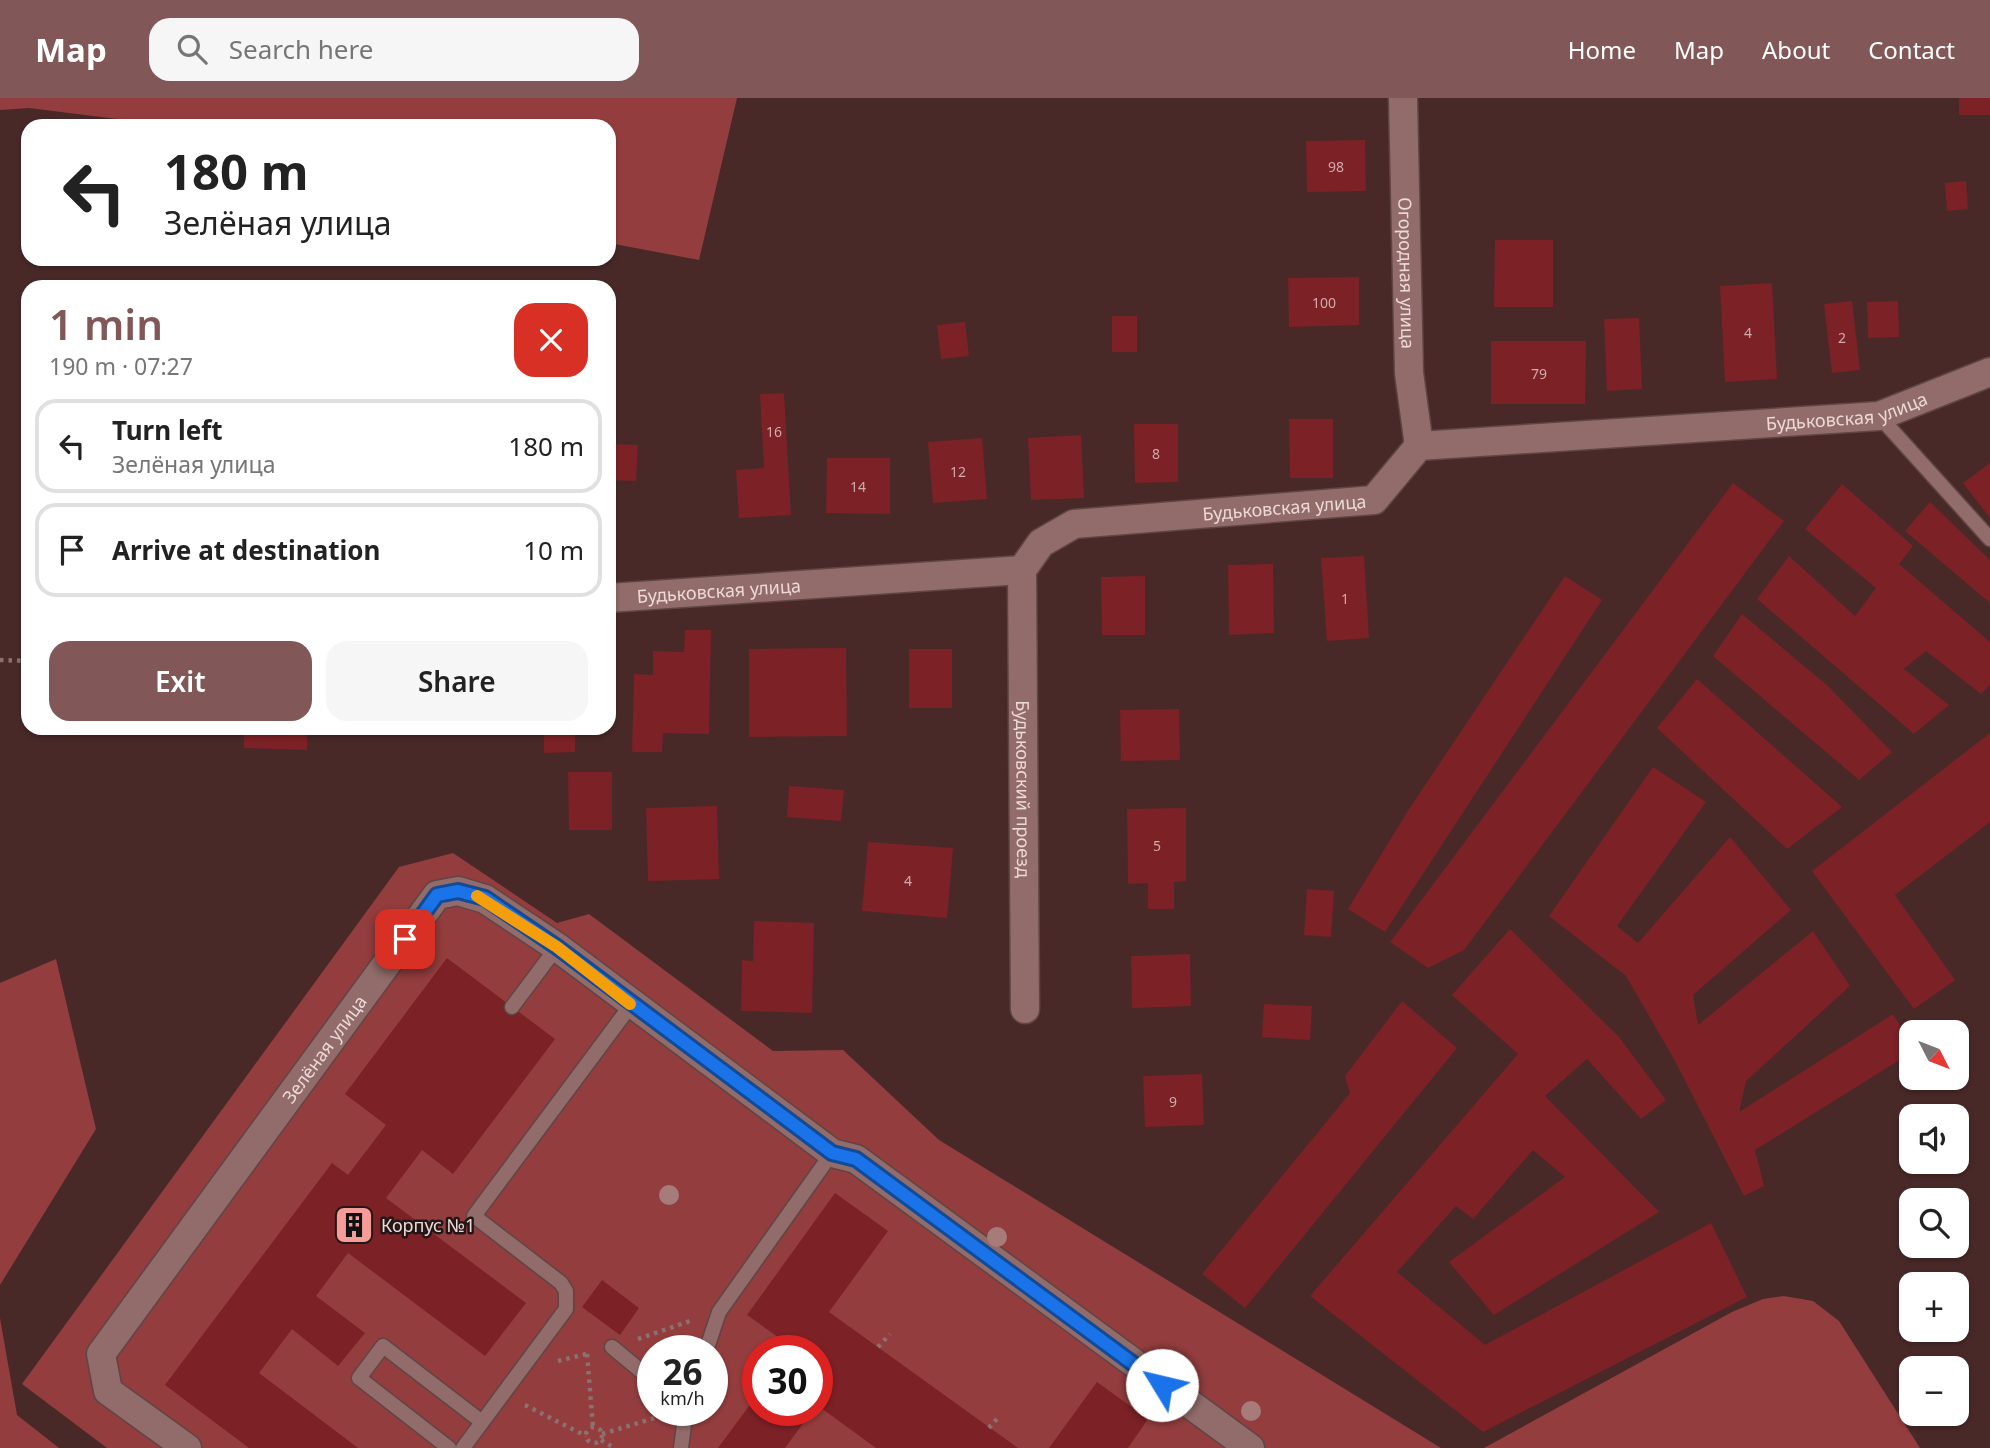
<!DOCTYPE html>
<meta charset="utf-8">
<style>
:root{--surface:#fff;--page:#f6f6f6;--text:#222;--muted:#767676;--line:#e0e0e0;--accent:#815857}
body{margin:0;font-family:"Noto Sans",sans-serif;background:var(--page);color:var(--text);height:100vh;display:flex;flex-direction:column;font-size:26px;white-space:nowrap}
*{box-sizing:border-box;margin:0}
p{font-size:23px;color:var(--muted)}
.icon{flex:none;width:38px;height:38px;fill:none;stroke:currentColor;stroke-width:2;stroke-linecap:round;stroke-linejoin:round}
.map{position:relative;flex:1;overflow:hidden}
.panel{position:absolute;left:21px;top:182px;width:595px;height:455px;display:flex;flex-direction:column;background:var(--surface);border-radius:21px;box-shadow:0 2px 5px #0004}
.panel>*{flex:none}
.top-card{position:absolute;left:21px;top:21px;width:595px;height:147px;border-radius:21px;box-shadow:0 2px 5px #0004;background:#fff;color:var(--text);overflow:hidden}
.needle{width:46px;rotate:132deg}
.fabs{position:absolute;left:1899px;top:922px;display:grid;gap:14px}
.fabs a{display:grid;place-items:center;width:70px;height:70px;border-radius:14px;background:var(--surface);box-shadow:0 2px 5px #0004;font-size:35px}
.speed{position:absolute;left:637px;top:1237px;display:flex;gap:14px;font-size:35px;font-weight:700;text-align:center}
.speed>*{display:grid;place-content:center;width:91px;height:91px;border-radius:50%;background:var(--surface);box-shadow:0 2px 5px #0004;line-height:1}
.speed small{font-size:18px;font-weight:400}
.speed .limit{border:10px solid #d22;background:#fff;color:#111}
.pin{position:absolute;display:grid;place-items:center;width:60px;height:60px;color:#fff;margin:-30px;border-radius:14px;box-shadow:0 4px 10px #0006}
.me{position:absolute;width:77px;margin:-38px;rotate:306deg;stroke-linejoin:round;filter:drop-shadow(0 0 5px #0008)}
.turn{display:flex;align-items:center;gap:24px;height:147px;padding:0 28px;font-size:32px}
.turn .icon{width:91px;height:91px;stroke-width:2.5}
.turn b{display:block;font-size:49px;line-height:60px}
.round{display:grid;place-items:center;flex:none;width:74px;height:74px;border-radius:21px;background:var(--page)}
.overview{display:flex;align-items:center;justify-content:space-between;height:119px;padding:0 28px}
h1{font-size:42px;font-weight:600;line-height:52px;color:var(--accent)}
.action{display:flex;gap:14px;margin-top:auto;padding:14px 28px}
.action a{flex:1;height:80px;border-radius:21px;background:var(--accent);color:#fff;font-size:28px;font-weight:600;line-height:80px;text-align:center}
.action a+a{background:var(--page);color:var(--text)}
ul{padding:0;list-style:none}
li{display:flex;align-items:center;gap:21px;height:94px;margin:0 14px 10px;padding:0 14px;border:4px solid var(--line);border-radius:21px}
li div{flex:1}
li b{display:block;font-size:26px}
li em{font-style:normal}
header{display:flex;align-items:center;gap:42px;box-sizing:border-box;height:98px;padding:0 35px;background:var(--accent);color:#fff}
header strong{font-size:33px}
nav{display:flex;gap:38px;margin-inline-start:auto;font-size:24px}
.search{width:490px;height:63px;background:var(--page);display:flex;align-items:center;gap:18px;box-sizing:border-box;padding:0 24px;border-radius:21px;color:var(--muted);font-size:26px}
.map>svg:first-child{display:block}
.green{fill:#943d3e;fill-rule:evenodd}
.building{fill:#7c2126}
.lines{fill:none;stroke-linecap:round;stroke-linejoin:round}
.lane-casing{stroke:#5f4544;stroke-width:17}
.street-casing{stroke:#5f4544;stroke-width:31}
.path{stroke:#8b716f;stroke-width:4.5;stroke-dasharray:3.5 5;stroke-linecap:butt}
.lane{stroke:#916c6a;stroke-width:14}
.street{stroke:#916c6a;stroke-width:28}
.tree{fill:#a77b79}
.route-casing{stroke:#114b97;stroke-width:18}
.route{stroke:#1a73e8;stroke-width:12}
.slow{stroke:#f59e0b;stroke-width:12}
.labels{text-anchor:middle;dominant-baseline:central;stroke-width:5;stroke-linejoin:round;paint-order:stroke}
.number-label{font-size:14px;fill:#d1abab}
.street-label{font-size:18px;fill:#edd9d7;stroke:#241616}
.poi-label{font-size:18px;fill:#edd9d7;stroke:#241616;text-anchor:start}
</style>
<header>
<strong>Map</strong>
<div class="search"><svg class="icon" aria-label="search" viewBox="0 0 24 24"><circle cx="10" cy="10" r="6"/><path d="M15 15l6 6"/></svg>Search here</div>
<nav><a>Home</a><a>Map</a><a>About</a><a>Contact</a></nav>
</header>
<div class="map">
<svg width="1990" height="1350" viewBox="0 0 1990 1350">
<rect width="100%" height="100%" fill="#482928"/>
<g class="green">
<polygon points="0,0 737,0 699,162 609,145 609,28 173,28 29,10 0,12"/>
<path d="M453 755 557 825 589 816 773 953 843 952 939 1042 1441 1350H107L22 1286 399 769ZM653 1253H712V1312H653ZM758 1253H817V1312H758Z"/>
<polygon points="56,861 96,1031 0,1187 0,885"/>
<polygon points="1784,1198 1813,1203 1839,1223 1920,1350 1484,1350 1732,1214 1763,1201"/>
<polygon points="0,1220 17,1317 59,1350 0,1350"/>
</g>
<g class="building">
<rect x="1959" y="0" width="31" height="17"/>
<polygon points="1365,42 1366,93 1307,94 1306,43"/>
<polygon points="1966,83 1968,111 1947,113 1945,85"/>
<polygon points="1495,142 1553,142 1553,209 1494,209"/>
<polygon points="1359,179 1359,227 1289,229 1288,180"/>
<polygon points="276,183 299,188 298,189 275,189"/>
<polygon points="1772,185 1777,281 1725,284 1720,188"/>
<polygon points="1852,203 1860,272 1832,275 1824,206"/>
<polygon points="1898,203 1899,239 1868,240 1867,204"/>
<rect x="1112" y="218" width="25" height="36"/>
<polygon points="1639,220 1642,291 1607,293 1604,221"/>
<polygon points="965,224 969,258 941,261 937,227"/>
<polygon points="1491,243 1586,243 1585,306 1491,306"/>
<polygon points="784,295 791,417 739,420 736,372 764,370 760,296"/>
<polygon points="1289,321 1333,321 1333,380 1290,380"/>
<polygon points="1134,326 1178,326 1178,384 1135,385"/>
<polygon points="1081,337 1084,400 1031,402 1028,340"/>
<polygon points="982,340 987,401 933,405 928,344"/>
<polygon points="609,346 638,347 636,383 609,382"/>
<polygon points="827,360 890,360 890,416 826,415"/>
<polygon points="1990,365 1990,420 1963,385"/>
<polygon points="1733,385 1784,423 1464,852 1428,870 1390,844"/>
<polygon points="1842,386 1913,448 1899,466 1990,544 1990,587 1981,596 1926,553 1904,571 1949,607 1914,636 1757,501 1789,458 1855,518 1876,490 1805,431"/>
<polygon points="1930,404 1990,462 1990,505 1905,433"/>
<polygon points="1364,458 1369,540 1327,543 1321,460"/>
<polygon points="1273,466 1274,535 1229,537 1228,467"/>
<polygon points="1145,478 1145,537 1102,537 1101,479"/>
<polygon points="1565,478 1602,502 1385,834 1348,811 1407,714"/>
<polygon points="1742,516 1828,588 1892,654 1859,682 1713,558"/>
<polygon points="685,532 711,532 709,636 663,635 662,654 632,654 634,576 653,577 653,553 684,554"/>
<polygon points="846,550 847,638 749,639 749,551"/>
<rect x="909" y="551" width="43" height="59"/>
<polygon points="1697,581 1842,709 1787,751 1657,630"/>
<polygon points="1179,611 1180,662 1121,663 1120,612"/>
<polygon points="244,630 307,630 307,652 244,650"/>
<polygon points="544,630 575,630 575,654 544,655"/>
<polygon points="1990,635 1990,724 1895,797 1955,882 1914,911 1812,773"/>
<polygon points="1653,669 1706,704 1617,828 1638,845 1730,739 1791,812 1693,897 1698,927 1813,833 1850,888 1746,983 1739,1014 1893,916 1911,945 1911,955 1755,1052 1764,1088 1744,1098 1675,963 1626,878 1549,818"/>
<polygon points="568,674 612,674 612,732 569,732"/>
<polygon points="789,688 844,692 841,723 787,719"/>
<polygon points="717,708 719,781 648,783 646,710"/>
<polygon points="1186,710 1186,783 1174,784 1174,811 1148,811 1148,785 1128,786 1127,711"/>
<polygon points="868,744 953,750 947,820 862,813"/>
<polygon points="1307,791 1334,793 1331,839 1304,837"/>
<polygon points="754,823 814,825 812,915 741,913 742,862 753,863"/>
<polygon points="1510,831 1619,939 1666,1002 1641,1021 1587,961 1545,998 1659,1114 1494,1217 1449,1164 1565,1079 1533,1052 1473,1121 1456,1108 1397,1174 1485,1247 1711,1125 1747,1199 1483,1334 1310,1198 1518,956 1452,897"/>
<polygon points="1190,856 1191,908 1132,910 1131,858"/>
<polygon points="447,860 555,941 453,1076 422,1052 386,1100 526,1205 485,1258 348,1155 316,1198 365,1235 338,1268 292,1231 259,1275 358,1350 249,1350 165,1287 332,1065 348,1077 386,1027 345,996"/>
<polygon points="1402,903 1457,950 1245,1210 1202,1176 1350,995 1345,978"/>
<polygon points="1264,906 1312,908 1310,942 1262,939"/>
<polygon points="1202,976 1204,1027 1145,1029 1143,978"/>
<polygon points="835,1095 888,1133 829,1214 1018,1350 876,1350 817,1307 817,1253 789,1253 792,1249 747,1217"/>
<polygon points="602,1182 639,1210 620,1237 582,1209"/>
<polygon points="1097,1284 1148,1321 1128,1350 1049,1350"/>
<polygon points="758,1296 758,1312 813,1312 785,1350 718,1350"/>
</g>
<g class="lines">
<g class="lane-casing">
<g id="lane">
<polyline points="1879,318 1990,441"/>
<polyline points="512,909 557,849"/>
<polyline points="612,1249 653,1283"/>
<polyline points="706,1253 719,1214 832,1055"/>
<polyline points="449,1350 359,1280 383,1248 482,1324"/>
<polyline points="463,1350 566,1211 566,1193 561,1185 474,1118 631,907"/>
<polyline points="681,1350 686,1312"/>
</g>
</g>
<g class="street-casing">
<g id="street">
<path id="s1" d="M1403 0 1409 275 1419 348"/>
<path id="s2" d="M1022 472 1025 911"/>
<path id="s3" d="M609 500 1022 472 1041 445 1074 426 1374 402 1419 348 1879 318 1990 274"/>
<path id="s4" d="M187 1350 108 1293 101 1256 437 797 458 793 485 801 557 849 832 1055 856 1061 1250 1350"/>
</g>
</g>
<g class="path">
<polyline points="0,562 28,563"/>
<polyline points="638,1241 693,1222"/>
<polyline points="878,1249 890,1236"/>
<polyline points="587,1256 593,1329"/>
<polyline points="558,1263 590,1255"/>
<polyline points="525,1307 586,1338"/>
<circle cx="594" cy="1337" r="8"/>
<polyline points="989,1330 1000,1317"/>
<polyline points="602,1336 661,1318"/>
<polyline points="601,1342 614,1350"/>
</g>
<use href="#lane" class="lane"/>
<use href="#street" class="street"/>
</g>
<g class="tree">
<circle cx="669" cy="1097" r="10"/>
<circle cx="997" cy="1139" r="10"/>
<circle cx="1251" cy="1313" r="10"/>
</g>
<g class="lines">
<g class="route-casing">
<polyline id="route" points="405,841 437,797 458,793 485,800 557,849 832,1055 856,1061 1162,1287"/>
</g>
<use href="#route" class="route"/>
<polyline class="slow" points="477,798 557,849 630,906"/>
</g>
<defs>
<g id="building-square" transform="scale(2.0125)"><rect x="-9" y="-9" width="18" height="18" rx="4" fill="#f59b98" stroke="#241616"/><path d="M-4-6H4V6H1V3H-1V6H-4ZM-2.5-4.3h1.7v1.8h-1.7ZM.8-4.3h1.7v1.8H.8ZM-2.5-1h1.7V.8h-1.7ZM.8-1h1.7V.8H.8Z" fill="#111"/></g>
</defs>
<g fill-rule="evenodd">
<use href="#building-square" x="354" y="1127"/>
</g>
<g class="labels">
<g class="number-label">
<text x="1336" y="68">98</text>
<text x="1324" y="204">100</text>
<text x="1748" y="234">4</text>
<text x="1842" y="239">2</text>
<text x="1539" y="275">79</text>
<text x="774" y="333">16</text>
<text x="1156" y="355">8</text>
<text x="958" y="373">12</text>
<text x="858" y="388">14</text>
<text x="1345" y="500">1</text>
<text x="1157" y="747">5</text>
<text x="908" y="782">4</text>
<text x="1173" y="1003">9</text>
</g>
<g class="street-label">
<text stroke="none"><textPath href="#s1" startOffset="175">Огородная улица</textPath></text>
<text stroke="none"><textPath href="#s3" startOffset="1286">Будьковская улица</textPath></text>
<text stroke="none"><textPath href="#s3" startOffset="696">Будьковская улица</textPath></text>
<text stroke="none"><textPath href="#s3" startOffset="110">Будьковская улица</textPath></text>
<text stroke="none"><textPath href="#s2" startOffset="219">Будьковский проезд</textPath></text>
<text stroke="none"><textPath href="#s4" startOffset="513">Зелёная улица</textPath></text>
</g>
<g class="poi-label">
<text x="381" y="1127">Корпус №1</text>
</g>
</g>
</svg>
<div class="fabs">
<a><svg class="needle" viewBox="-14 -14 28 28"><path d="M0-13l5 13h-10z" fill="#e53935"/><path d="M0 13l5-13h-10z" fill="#767676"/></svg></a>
<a><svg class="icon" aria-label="sound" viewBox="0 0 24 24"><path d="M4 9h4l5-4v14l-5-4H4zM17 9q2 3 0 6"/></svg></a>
<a><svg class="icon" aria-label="search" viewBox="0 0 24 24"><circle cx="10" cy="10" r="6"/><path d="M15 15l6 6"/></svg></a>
<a>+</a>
<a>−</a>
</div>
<div class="speed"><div>26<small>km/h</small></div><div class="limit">30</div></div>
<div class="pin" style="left:405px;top:841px;background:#d93025"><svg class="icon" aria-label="arrive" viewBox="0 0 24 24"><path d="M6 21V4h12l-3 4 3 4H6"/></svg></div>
<svg class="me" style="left:1162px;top:1287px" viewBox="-20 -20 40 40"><circle r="19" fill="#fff"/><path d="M0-13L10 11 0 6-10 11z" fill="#1a73e8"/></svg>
<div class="top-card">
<div class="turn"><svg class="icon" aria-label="left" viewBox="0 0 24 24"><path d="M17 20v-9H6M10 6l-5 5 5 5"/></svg><div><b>180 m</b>Зелёная улица</div></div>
</div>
<section class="panel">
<div class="overview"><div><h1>1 min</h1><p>190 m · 07:27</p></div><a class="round" style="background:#d93025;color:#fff"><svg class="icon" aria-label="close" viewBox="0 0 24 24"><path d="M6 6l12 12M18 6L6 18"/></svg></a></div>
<ul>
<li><svg class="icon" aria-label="left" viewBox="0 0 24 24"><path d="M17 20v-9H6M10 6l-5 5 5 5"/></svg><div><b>Turn left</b><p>Зелёная улица</p></div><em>180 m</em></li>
<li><svg class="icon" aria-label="arrive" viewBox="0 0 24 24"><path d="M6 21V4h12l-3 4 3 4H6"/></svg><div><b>Arrive at destination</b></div><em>10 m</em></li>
</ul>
<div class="action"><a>Exit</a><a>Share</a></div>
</section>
</div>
